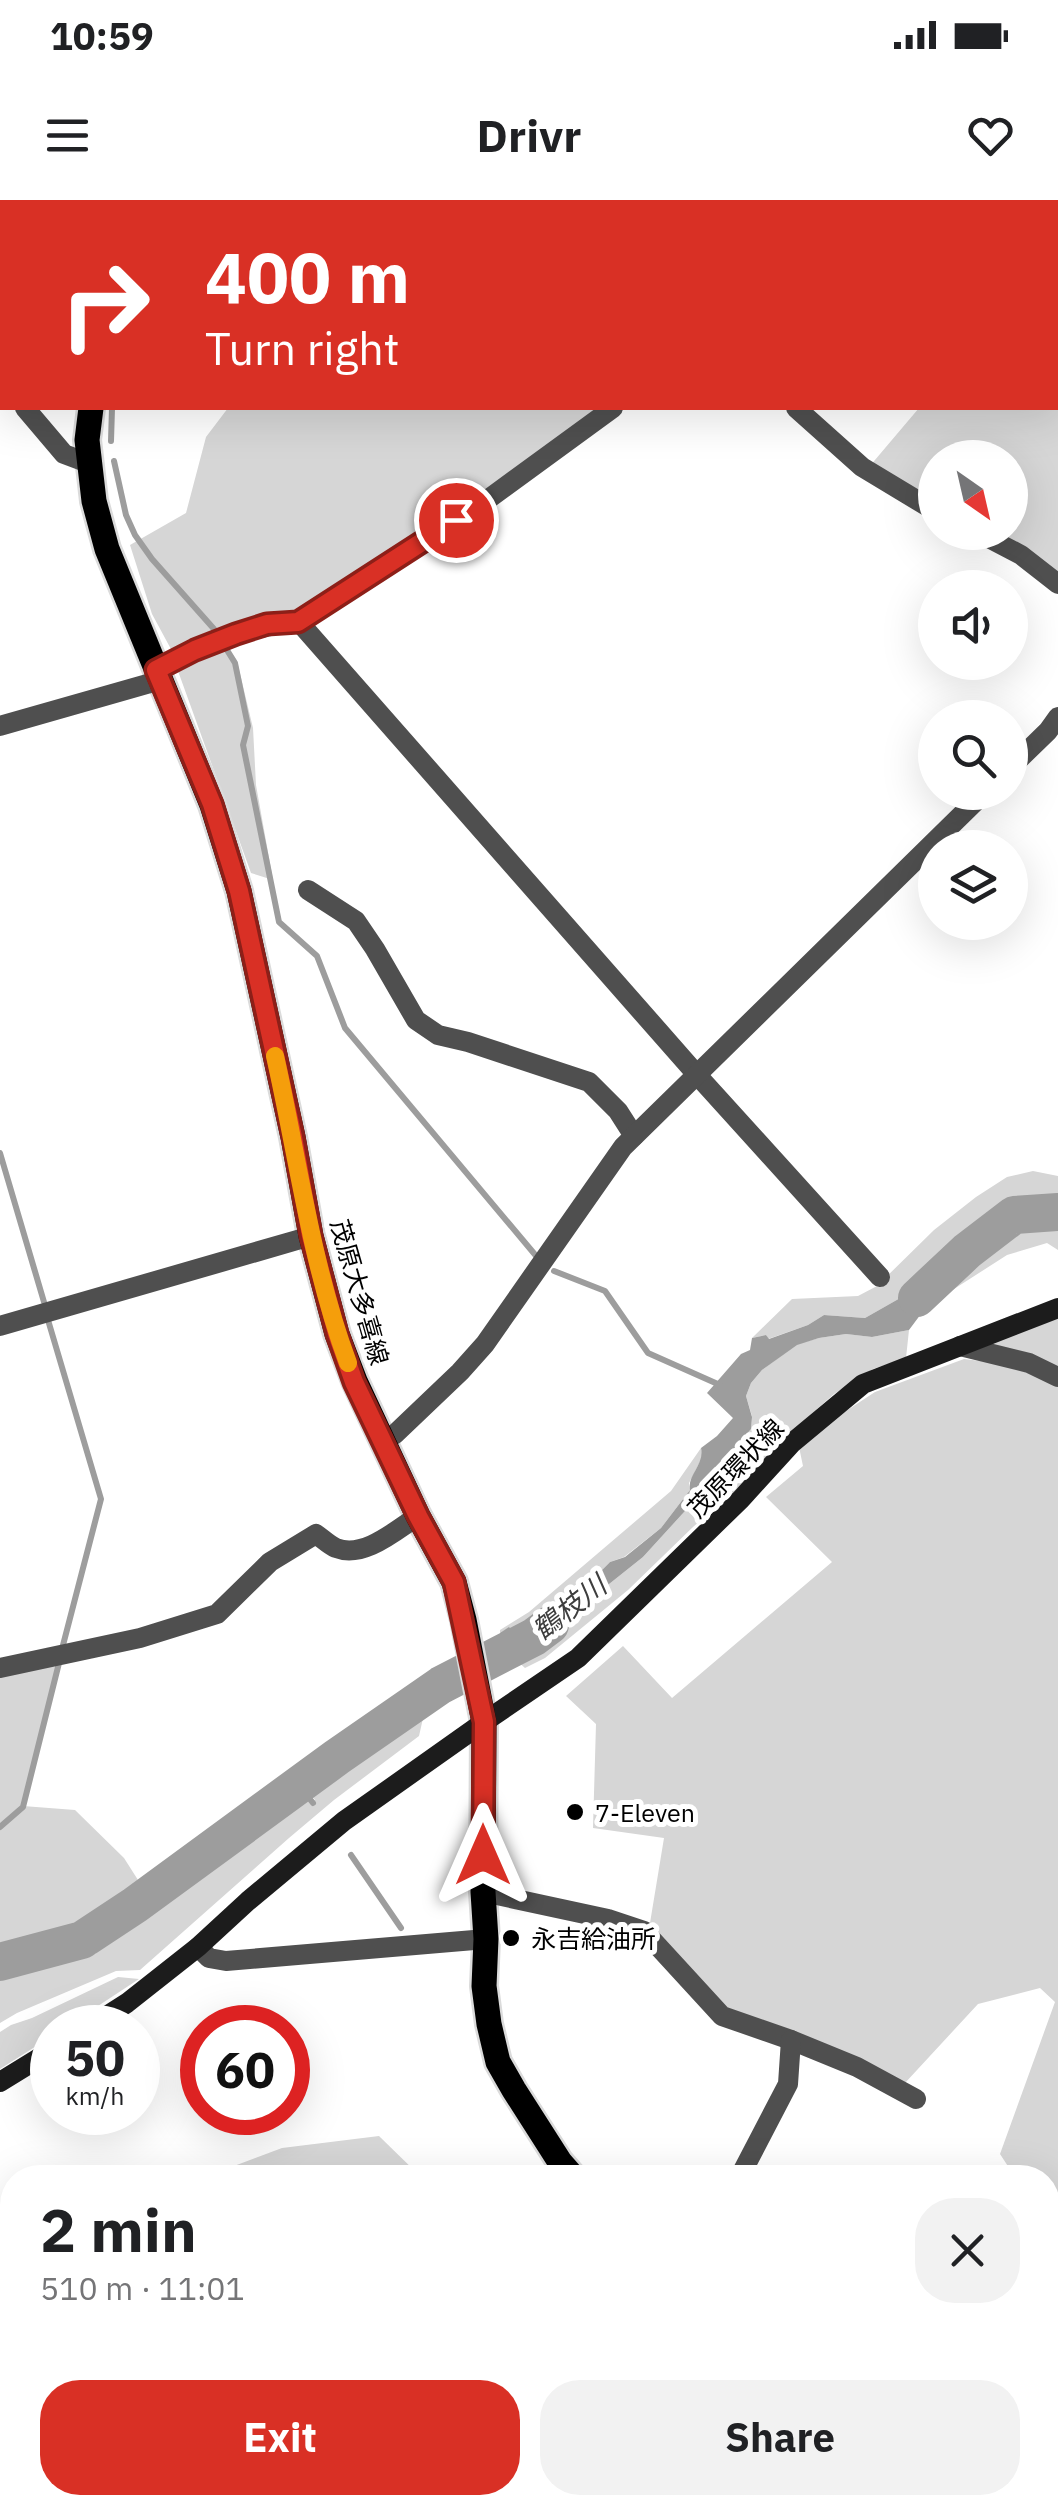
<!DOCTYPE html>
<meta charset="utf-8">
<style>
:root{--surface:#fff;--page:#f2f2f2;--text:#202124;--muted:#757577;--accent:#d93025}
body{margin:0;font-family:"IBM Plex Sans","Noto Sans JP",sans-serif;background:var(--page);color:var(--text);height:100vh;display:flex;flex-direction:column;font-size:38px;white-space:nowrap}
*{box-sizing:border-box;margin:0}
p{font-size:32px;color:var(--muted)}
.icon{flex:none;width:55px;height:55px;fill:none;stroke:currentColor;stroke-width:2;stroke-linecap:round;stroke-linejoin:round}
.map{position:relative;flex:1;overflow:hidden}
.sheet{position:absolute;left:0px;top:1965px;width:1060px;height:350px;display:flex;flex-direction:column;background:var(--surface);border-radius:40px 40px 0 0;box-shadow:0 10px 40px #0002}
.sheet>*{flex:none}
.guide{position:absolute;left:0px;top:0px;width:1060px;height:210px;box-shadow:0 10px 40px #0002;background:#d93025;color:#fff;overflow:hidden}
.needle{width:65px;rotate:146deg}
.controls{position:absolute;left:918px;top:240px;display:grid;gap:20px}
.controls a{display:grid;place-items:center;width:110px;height:110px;border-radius:50%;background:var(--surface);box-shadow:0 10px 40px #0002;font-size:50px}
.speed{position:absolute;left:30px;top:1805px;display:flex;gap:20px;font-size:50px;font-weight:700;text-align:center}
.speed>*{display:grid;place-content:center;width:130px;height:130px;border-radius:50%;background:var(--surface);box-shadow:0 10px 40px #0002;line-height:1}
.speed small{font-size:25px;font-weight:400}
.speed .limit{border:15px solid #d22;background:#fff;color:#111}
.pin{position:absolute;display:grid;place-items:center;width:85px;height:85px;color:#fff;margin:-42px;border:5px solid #fff;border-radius:50%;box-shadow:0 2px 10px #0007}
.me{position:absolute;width:110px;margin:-55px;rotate:0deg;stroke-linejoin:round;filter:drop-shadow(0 0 8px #0008)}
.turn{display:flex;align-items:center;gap:35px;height:210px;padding:0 40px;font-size:45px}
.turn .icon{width:130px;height:130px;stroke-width:2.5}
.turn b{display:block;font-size:70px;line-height:85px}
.round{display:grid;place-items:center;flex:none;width:105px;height:105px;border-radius:40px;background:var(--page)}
.headline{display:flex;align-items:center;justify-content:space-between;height:170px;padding:0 40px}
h1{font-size:60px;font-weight:800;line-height:75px}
.cta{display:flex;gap:20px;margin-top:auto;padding:20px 40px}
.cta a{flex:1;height:115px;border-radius:40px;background:var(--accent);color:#fff;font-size:40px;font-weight:800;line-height:115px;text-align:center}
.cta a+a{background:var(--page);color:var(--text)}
.status{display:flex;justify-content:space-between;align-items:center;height:70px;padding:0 50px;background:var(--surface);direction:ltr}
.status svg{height:28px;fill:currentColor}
header{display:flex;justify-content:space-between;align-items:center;height:130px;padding:0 40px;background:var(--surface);font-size:45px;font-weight:800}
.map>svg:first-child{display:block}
.green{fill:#d6d6d6}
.water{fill:#9d9d9d}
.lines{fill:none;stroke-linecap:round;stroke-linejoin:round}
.stream{stroke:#9d9d9d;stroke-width:6}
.river{stroke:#9d9d9d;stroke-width:38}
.primary-casing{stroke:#dbdbdb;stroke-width:30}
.street{stroke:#4f4f4f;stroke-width:20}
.secondary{stroke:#1c1c1c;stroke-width:20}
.primary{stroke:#000;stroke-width:25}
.route-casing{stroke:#8d1f18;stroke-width:25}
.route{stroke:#d93025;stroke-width:18}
.slow{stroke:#f59e0b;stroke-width:18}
.poi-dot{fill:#000;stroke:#fff;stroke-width:4}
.labels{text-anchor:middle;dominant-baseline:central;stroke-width:10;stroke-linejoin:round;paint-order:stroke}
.street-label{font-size:25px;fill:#000;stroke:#fff}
.poi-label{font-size:25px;fill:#000;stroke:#fff;text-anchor:start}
.water-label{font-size:28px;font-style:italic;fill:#3e3e3e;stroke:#fff}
</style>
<div class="status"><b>10:59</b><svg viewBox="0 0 49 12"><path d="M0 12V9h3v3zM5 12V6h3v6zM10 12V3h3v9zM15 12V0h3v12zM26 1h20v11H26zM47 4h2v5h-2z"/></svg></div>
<header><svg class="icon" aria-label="menu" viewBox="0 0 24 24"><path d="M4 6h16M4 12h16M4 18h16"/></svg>Drivr<svg class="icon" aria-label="heart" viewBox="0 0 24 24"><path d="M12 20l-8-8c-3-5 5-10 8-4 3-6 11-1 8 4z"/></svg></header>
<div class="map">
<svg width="1058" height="2315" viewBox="0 0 1058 2315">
<rect width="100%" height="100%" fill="#fff"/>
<g class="green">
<polygon points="302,0 635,0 634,2 301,2"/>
<polygon points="1058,187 1058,377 986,333 1010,332 1010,258 935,258 935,307 869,267 919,208 1058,208"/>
<polygon points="228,208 598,208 493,290 304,414 259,420 199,437 180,449 172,451 152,414 130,345 186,313 206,237"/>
<polygon points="225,443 237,461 253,528 256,585 273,680 251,673 178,471 184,463"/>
<polygon points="1033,971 1058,976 1058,1050 1047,1043 1007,1055 926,1107 955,1067 949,1062 909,1093 865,1118 824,1115 808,1125 768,1139 766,1135 752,1138 792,1099 858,1096 877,1086 934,1030 976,997 1007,977"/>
<polygon points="1058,1114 1058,1173 993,1147 992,1140"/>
<polygon points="909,1130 906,1158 873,1169 834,1194 774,1247 745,1282 693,1327 628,1390 545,1458 525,1468 515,1459 643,1357 727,1265 725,1261 751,1229 752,1216 746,1196 751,1183 762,1170 797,1144 819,1138 846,1134 872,1137"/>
<polygon points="964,1159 1014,1165 1058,1186 1058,2113 1048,2106 1048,1978 1015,1977 1000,1954 1055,1802 1040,1788 978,1804 905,1883 726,1811 649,1729 664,1638 593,1628 596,1524 566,1496 623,1446 672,1498 832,1362 766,1297 803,1266 799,1247 814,1232 875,1192"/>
<polygon points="701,1248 703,1256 689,1283 690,1290 661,1328 624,1357 610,1362 599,1373 594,1387 543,1426 528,1434 513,1433 509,1428 500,1433 500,1430 529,1412 671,1291"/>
<polygon points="59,1463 23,1606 75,1610 124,1658 145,1691 79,1735 34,1749 0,1757 0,1475"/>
<polygon points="425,1501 426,1505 419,1536 334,1600 289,1638 140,1770 116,1771 17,1813 0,1823 0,1781 40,1762 96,1754 97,1740 217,1658 218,1651 303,1591 310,1603 315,1600 307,1588"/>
<polygon points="118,1777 139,1779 66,1827 52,1828 52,1836 0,1869 0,1832 11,1825 32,1818"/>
<polygon points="379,1936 421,1977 238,1977 234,1966 282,1948"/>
<polygon points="0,2012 12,2031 12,2302 157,2303 165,2312 193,2302 381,2302 385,2315 0,2315"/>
<polygon points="622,2302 686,2302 686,2303 684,2315 603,2315"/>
<polygon points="1048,2302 1058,2309 1058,2315 928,2315 915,2303"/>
</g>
<g class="water">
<polygon points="908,0 1058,0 1058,158 1058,2 908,2"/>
<path d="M949 1061 956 1067 909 1130 872 1137 846 1134 819 1138 797 1145 762 1170 751 1183 746 1196 752 1217 751 1229 725 1260 727 1265 643 1357 515 1459 503 1447 500 1433 509 1427 514 1433 528 1434 543 1426 594 1388 599 1373 610 1362 625 1357 661 1328 690 1290C687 1275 705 1264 701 1248L717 1236 733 1218 707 1193 741 1154 750 1150 752 1138 766 1135 769 1139 808 1125 824 1115 865 1118 909 1093Z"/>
</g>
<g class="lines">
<g class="stream">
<polyline points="138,2 139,0"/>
<polyline points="193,2 194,0"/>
<polyline points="111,241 112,208"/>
<polyline points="114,261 126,315 135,335 152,359 214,429 235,463 248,526 243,545 279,722 317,756 345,828 537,1057"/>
<polyline points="0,953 44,1102"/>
<polyline points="554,1071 605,1091 648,1153 720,1185"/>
<polyline points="48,1120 101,1299 62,1449"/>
<polyline points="299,1585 313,1603"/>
<polyline points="0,1627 23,1607 59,1463"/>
<polyline points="351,1655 401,1728"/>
</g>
<g class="river">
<polyline points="917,1098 967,1051 1014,1015 1058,1012"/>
<polyline points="0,1762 82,1740 135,1705 337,1557 441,1485 534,1437 550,1425"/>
</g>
<g class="primary-casing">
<g id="primary">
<polyline points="164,2 165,0"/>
<polyline points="91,208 87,240 94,301 107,349 212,605 239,691 293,937 311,1036 337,1134 355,1181 418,1316 454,1382 464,1420 484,1522 483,1692 486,1739 484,1786 489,1824 498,1862 514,1890 560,1962 574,1978"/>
<polyline points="1048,2282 1058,2288"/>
</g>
</g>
<g class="street">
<polyline points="0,177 2,180"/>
<polyline points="25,208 64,254 88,263"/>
<polyline points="796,208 862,267 935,311"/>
<polyline points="977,332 1021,355 1058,384"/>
<polyline points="299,422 698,876 880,1077"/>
<path d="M157 470C205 445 243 427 299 422L487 300 613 208"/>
<polyline points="0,526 161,480"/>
<polyline points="1010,568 1048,531 1058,517"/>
<polyline points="308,690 356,721 375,749 416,820 438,835 468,842 589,882 618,911 634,936"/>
<polyline points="0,1126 311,1036"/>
<polyline points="960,1146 1029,1163 1058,1177"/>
<polyline points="383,1241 395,1234 460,1172 485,1144 623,947 985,592"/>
<path d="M0 1468 140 1438 217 1414 270 1362 316 1334C322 1338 329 1345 336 1348 364 1359 396 1330 418 1316"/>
<polyline points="483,1692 608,1719 644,1731 722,1816 791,1840 857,1867 916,1899"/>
<polyline points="198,1747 209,1758 226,1761 486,1739"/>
<polyline points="739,1978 788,1884 791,1840"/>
<polyline points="1048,2156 1058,2138"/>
</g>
<g class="secondary">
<polyline points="88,1828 127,1803 198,1747 248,1701 344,1621 484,1522 578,1458 741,1299 792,1243 863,1184 1058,1108"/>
<polyline points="0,1882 52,1850"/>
</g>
<use href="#primary" class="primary"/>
</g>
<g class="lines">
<g class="route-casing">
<polyline id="route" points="456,320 298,422 267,424 236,434 195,450 156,470 212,604 239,691 293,937 311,1036 337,1134 354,1182 418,1316 454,1382 484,1522 483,1655"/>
</g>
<use href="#route" class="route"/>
<path class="slow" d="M275 856C298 958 311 1064 348 1163"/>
</g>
<g class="poi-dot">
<circle cx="575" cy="1612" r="10"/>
<circle cx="511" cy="1738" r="10"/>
</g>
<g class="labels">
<g class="street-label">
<text transform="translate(360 1092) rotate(74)">茂原大多喜線</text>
<text transform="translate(735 1268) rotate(-46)">茂原環状線</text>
</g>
<g class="poi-label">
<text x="595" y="1612">7-Eleven</text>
<text x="531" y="1738">永吉給油所</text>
</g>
<g class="water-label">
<text transform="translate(569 1407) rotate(-38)">鶴枝川</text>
</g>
</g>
</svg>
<div class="controls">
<a><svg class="needle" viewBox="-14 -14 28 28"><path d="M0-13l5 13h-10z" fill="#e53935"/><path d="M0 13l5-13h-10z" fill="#757577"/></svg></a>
<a><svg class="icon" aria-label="sound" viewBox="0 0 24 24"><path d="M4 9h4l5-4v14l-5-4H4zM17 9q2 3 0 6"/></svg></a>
<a><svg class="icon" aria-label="search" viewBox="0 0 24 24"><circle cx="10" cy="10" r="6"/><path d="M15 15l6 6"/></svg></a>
<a><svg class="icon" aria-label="layers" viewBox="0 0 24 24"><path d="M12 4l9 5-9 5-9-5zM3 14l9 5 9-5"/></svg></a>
</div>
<div class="speed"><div>50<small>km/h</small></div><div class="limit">60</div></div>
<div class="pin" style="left:456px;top:320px;background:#d93025"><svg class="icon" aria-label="arrive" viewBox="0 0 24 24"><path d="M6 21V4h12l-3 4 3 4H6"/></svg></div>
<svg class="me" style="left:483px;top:1655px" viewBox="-20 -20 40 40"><path d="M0-17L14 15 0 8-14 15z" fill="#d93025" stroke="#fff" stroke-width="4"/></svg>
<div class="guide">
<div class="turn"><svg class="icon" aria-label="right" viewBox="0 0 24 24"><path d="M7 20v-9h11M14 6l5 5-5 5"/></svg><div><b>400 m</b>Turn right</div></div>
</div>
<section class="sheet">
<div class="headline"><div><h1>2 min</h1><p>510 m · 11:01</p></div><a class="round"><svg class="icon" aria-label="close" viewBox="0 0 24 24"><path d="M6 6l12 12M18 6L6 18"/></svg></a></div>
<div class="cta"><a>Exit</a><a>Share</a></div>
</section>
</div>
